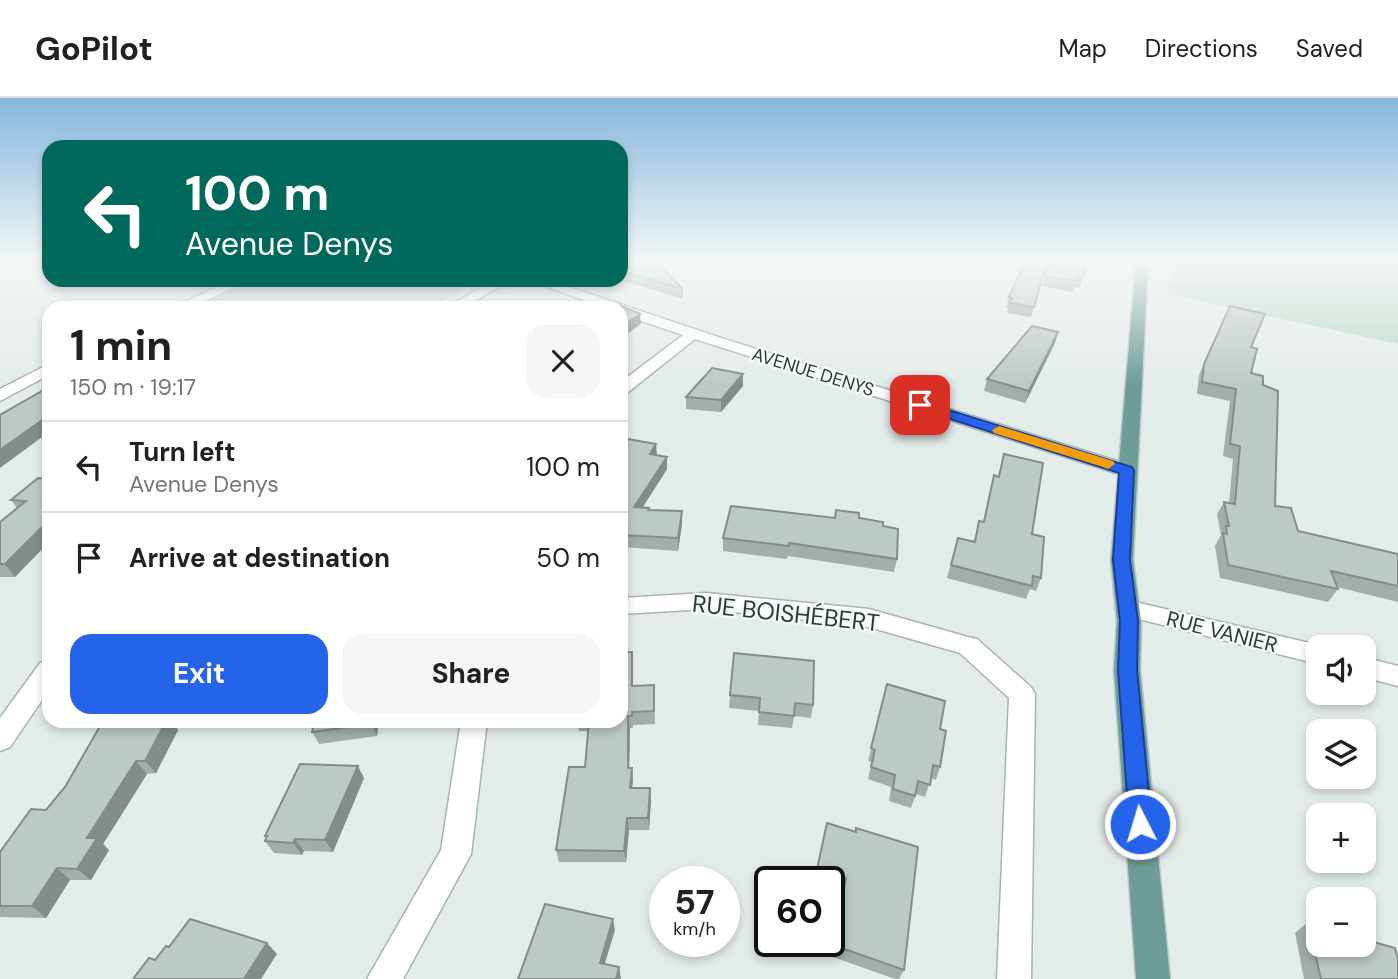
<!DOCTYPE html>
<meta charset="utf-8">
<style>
:root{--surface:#fff;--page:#f6f6f6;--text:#202124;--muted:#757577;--line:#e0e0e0;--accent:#2563eb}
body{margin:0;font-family:"DM Sans",sans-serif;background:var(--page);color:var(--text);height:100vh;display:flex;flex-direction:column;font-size:26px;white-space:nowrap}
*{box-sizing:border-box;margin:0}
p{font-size:23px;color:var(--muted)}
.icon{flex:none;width:38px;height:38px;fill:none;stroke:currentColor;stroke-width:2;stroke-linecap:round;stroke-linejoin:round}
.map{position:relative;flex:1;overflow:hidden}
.side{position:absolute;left:42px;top:203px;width:586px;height:427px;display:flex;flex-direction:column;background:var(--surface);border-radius:21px;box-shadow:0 4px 10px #0003}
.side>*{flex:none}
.top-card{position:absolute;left:42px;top:42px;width:586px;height:147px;border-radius:21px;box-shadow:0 4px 10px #0003;background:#00695c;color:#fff;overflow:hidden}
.fabs{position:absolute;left:1306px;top:537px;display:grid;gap:14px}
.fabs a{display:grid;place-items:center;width:70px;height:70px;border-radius:14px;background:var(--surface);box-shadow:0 4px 10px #0003;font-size:35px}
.speed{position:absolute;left:649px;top:768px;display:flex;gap:14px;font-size:35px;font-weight:700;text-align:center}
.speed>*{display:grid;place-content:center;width:91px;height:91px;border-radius:50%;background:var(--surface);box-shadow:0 4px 10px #0003;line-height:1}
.speed small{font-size:18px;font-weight:400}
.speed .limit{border:4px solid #111;border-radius:10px;background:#fff;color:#111}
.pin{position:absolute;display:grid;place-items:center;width:60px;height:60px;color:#fff;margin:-30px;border-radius:14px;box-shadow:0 4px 10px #0006}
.me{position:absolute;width:77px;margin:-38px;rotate:355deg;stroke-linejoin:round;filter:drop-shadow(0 0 5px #0008)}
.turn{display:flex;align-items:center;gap:24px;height:147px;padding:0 28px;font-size:32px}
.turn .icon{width:91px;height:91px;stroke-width:2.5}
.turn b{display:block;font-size:49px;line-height:60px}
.round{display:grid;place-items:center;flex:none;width:74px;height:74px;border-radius:21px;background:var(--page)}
.head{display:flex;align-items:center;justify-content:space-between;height:119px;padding:0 28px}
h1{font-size:42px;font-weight:700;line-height:52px}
.button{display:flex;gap:14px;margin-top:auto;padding:14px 28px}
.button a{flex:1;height:80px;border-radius:21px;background:var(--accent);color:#fff;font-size:28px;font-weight:700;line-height:80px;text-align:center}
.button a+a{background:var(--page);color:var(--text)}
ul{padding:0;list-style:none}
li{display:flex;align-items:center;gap:21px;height:91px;padding:0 28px;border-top:2px solid var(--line)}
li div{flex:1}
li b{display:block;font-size:26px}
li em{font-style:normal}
header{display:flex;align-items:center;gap:42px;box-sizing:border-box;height:98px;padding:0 35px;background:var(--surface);border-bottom:2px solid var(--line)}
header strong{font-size:33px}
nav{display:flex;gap:38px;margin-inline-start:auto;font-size:24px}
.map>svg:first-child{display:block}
.green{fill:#c0dbca}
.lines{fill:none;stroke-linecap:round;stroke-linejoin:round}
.street-casing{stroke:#a7b4b1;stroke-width:3}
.primary-casing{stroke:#c2c8c7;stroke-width:3}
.street{fill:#fff;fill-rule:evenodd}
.primary{fill:#6e9c96;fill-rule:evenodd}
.wall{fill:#a3adaa}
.shaded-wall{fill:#848d8b}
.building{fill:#bdc9c6;stroke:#848d8b;stroke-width:2}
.route{fill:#2563eb;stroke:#184099;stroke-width:2}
.slow{fill:#f59e0b}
.labels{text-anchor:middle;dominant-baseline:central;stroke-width:5;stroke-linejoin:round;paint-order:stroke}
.far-street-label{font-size:18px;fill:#263c38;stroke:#f5f9f7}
.street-label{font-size:21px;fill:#263c38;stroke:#f5f9f7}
.near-street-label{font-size:24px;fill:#263c38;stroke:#f5f9f7}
</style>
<header>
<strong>GoPilot</strong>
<nav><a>Map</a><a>Directions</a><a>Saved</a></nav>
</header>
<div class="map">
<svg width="1398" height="881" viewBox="0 0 1398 881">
<rect width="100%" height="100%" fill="#e4ecea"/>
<g class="green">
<polygon points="1171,164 1398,164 1398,246 1168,196"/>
<polygon points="257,182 481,182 430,210 190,210"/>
</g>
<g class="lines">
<g class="street-casing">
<g id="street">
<polygon points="233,182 250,182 190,210 171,210"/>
<polygon points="494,182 510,182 463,210 446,210"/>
<polygon points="529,182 548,182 718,239 1133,368 1135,372 1133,376 1119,376 695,241 627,295 621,297 621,284 683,237 621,216 621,210 605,210"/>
<polygon points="49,266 49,277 0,303 0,291"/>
<polygon points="706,495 869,511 968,539 977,541 1031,589 1035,596 1031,881 997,881 1009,600 960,555 869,529 706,511 621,516 621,500"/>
<polygon points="1127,502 1318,547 1324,550 1318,550 1318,566 1119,516 1115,510 1119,504"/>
<polygon points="1363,559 1398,568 1398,588 1363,579"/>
<polygon points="49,562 49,592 10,649 0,653 0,620 40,565"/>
<polygon points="461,623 487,623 471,756 403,881 367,881 441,752"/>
</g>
</g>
<g class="primary-casing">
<polygon id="primary" points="1136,164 1148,164 1133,462 1141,523 1140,572 1170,881 1136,881 1114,572 1117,523 1111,462"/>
</g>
<use href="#street" class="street"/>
<use href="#primary" class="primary"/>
</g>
<g class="wall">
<polygon points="621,164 683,191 683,201 620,182 621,182"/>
<polygon points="1047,164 1031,219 1007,215 1008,210 1006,210 1009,199"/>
<polygon points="1050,164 1083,180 1080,190 1074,189 1072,194 1042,188"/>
<polygon points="1225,218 1251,249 1251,275 1263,287 1275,408 1298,433 1398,456 1398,504 1337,489 1338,491 1328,504 1220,480 1215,448 1221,437 1217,416 1224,404 1229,405 1233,361 1223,358 1230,303 1197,296 1199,277"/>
<polygon points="1055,245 1025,305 984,293 987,281"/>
<polygon points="743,276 743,288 721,314 686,311 686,299"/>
<polygon points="621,350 667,359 667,371 643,409 682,426 678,453 621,449"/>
<polygon points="1004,356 1032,436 1041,480 1036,493 1030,491 1026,501 947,480 958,440 974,443 979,423 983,424 994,377 998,378"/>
<polygon points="49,381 49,444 15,479 0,479 0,424 17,410 11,402"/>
<polygon points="835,420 859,420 883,428 897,461 894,474 788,458 787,461 723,453 723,440"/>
<polygon points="632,554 633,588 654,599 655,626 633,627 633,630 630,630 629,670 632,670 633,682 632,690 650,690 651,703 649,732 629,732 626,764 559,764 556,752 585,669 588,633 579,633 577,623 621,623"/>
<polygon points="887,586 940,631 940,669 936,682 931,680 925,699 916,696 911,710 889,703 891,689 868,681 872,664 868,663"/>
<polygon points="730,597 813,607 811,620 794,618 792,630 758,627 759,613 729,610"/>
<polygon points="103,623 172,623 178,632 156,675 147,676 103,746 109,752 91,782 70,782 46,820 0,819 0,754 46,712 65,689"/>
<polygon points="315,623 379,623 377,638 319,646 312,634"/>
<polygon points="364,680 333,754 304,753 302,757 274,755 265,743 266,740 265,738"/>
<polygon points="827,725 904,872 899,881 895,881 830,858 843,792 830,788 830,784 819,784 814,783"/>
<polygon points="1308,824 1398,881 1304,881 1295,835"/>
</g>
<g class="shaded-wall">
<polygon points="640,216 641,226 621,240 621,229"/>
<polygon points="1058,234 1055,245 1025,305 1029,293"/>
<polygon points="743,276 743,288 721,314 721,302"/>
<polygon points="49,317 49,334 0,370 0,352"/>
<polygon points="656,346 657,358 650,356"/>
<polygon points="667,359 667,371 635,421 634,409"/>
<polygon points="682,413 682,426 678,453 678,440"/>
<polygon points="49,422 49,444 15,479 5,466"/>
<polygon points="632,554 633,567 633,600 632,588"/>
<polygon points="628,618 630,630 629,682 628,670"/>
<polygon points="166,623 172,623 178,632 156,675 145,663"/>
<polygon points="371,623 379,623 377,638 371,626"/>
<polygon points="136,663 147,676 103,746 109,752 91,782 77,771 87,740"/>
<polygon points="358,668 364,680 333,754 325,742"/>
<polygon points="632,670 633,682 631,703 630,690"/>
<polygon points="650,690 651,703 649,732 648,720"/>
<polygon points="627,720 629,732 626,764 624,753"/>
<polygon points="295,741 304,753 302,757 293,745"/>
<polygon points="57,770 70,782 46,820 32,808"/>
<polygon points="613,821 615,832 602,875 600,865"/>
<polygon points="267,845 277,856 261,881 244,881"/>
<polygon points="619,869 621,881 616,881"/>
</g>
<g class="building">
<polygon points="621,164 656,164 683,191 621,173"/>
<polygon points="1025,164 1047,164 1034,209 1010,205 1012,200 1009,199"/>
<polygon points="1050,164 1087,164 1083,180 1077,179 1075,183 1045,178"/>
<polygon points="618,207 639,215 640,216 621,229 621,210 613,210"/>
<polygon points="1230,208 1265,216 1251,249 1257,251 1251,275 1263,278 1263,287 1278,293 1275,408 1291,410 1298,433 1398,456 1398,488 1331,473 1338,491 1228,467 1223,435 1227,436 1226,428 1229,428 1224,404 1235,406 1240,348 1230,346 1236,291 1202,284 1204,266"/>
<polygon points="1032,228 1058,234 1029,293 987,281"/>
<polygon points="712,270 743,276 721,302 686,299"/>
<polygon points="49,289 49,317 0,352 0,317"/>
<polygon points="628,341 656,346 650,356 667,359 634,409 649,410 648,412 682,413 678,440 621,437 621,350"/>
<polygon points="1004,356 1043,365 1032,436 1044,439 1041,480 1033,478 1032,488 951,467 958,440 975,444 979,423 984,424 994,377 999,379"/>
<polygon points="38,380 49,381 49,422 5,466 0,466 0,424 26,403 11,402"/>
<polygon points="731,408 835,420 836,412 859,415 859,420 883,424 883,428 898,431 897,461 789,445 789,448 723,440"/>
<polygon points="621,554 632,554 632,588 654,587 654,613 632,614 632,618 628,618 628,670 632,670 630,690 650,690 648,720 627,720 624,753 556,752 569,669 585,669 589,623 621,623"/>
<polygon points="734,555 814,563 813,607 795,605 794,618 759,614 760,600 730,597"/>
<polygon points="887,586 945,603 940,631 946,633 940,669 933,667 930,687 918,683 915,698 893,691 895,677 871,669 875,652 871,650"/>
<polygon points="103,623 166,623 145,663 136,663 87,740 97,740 77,771 57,770 32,808 0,808 0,754 31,711 46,712 65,689"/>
<polygon points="315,623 371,623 371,626 312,634"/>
<polygon points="300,666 358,668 325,742 295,741 293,745 265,743 267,738 265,738"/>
<polygon points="827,725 856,734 856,730 918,749 904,872 833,847 846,780 817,771"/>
<polygon points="545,806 613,821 600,865 619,869 616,881 518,881"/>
<polygon points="190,821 267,845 244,881 133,881 149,860 155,862 166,848 169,849"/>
<polygon points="1308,824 1318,827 1318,847 1363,847 1363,841 1395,850 1398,861 1398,881 1321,881"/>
</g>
<linearGradient id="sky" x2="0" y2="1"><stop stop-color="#86b7dc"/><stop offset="0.57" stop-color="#f3f6f6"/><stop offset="1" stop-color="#f3f6f6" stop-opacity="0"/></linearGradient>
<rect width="1398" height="287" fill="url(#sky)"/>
<polygon class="route" points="920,303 1132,369 1134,372 1130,462 1138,523 1137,572 1152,726 1148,734 1140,737 1132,734 1129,726 1118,572 1120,523 1113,462 1119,375 915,310 913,307"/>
<polygon class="slow" points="999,328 1113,363 1115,366 1108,371 1103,369 994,335 992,332"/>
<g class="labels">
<g class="far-street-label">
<text transform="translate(813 274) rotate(17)">AVENUE DENYS</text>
</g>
<g class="street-label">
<text transform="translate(1222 534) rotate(14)">RUE VANIER</text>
</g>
<g class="near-street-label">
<text transform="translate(786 515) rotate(6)">RUE BOISHÉBERT</text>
</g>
</g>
</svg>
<div class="fabs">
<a><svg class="icon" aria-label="sound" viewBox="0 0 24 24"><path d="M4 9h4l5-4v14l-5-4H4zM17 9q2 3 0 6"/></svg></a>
<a><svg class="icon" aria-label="layers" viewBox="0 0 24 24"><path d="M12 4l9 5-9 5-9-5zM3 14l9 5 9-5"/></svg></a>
<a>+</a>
<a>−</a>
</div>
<div class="speed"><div>57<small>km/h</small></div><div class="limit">60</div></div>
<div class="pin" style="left:920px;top:307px;background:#d93025"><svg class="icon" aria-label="arrive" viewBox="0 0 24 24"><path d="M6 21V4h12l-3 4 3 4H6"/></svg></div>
<svg class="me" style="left:1140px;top:726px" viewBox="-20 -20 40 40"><circle r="17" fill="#2563eb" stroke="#fff" stroke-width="3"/><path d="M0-11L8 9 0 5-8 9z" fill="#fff"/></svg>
<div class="top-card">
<div class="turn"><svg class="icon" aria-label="left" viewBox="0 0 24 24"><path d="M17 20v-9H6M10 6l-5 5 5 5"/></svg><div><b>100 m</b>Avenue Denys</div></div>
</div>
<section class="side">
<div class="head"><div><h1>1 min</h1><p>150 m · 19:17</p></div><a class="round"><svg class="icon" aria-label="close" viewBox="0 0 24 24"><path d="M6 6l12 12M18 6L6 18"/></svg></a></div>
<ul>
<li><svg class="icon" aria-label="left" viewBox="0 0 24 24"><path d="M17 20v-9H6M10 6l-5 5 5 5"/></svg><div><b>Turn left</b><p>Avenue Denys</p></div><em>100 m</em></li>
<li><svg class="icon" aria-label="arrive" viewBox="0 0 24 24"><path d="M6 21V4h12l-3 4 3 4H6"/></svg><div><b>Arrive at destination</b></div><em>50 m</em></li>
</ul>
<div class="button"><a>Exit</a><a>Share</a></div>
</section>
</div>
